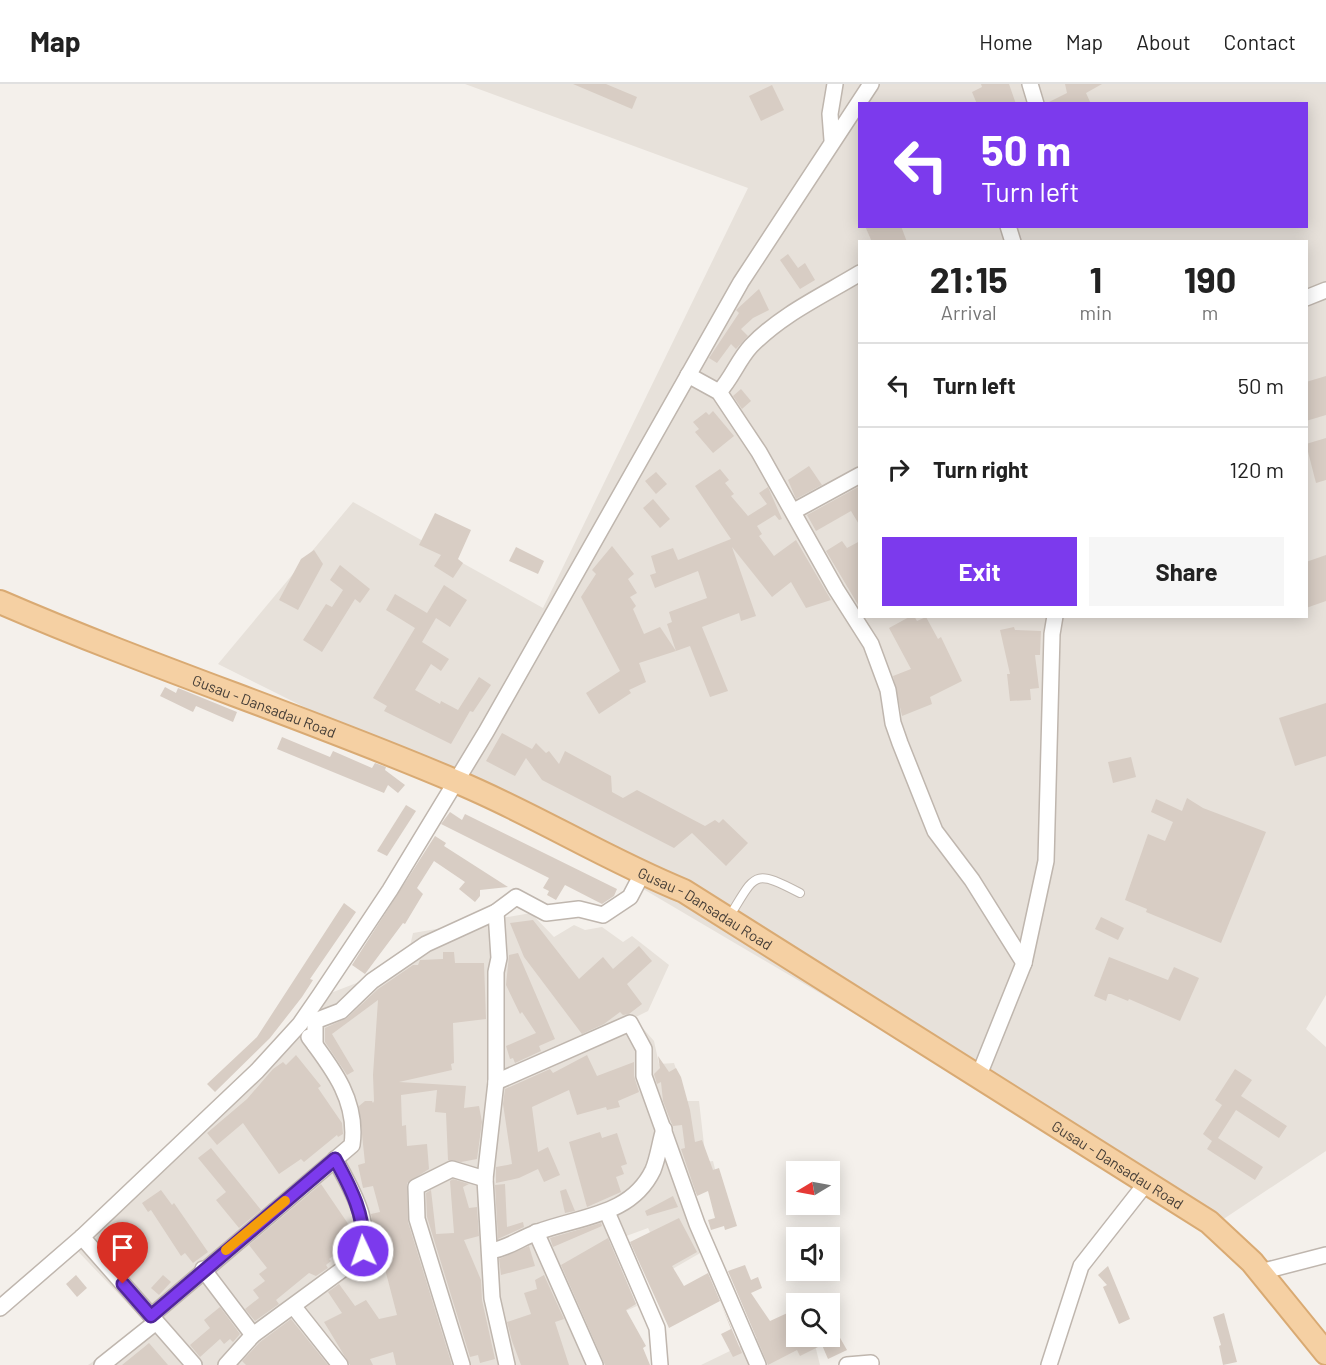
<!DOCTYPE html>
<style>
:root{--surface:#fff;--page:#f6f6f6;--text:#222;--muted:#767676;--line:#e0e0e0;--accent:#7c3aed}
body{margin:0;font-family:Barlow,sans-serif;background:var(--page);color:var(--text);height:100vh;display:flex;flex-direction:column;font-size:22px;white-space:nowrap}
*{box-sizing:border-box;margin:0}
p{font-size:20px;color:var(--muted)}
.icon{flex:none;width:33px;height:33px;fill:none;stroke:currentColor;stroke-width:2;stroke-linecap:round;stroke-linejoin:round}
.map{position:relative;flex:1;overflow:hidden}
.side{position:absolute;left:858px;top:156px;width:450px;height:378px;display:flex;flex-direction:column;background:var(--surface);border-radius:0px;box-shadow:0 3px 15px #0003}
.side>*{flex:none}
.banner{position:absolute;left:858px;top:18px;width:450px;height:126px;border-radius:0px;box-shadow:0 3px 15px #0003;background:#7c3aed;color:#fff;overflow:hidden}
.needle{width:39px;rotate:260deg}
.fabs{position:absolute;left:786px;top:1077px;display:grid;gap:12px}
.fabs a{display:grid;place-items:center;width:54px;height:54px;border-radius:0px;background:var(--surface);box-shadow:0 3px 15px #0003;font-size:30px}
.pin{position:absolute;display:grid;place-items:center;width:51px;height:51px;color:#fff;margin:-62px -26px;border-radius:50% 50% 50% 0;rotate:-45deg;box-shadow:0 0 6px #0007}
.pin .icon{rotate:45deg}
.me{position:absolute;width:66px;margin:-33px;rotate:357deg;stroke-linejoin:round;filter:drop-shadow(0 0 4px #0008)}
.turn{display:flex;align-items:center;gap:21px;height:126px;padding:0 24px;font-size:27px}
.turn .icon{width:78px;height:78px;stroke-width:2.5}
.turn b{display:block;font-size:42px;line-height:51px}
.eta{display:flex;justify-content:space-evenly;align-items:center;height:102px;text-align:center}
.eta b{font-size:36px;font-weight:700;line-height:42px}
.button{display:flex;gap:12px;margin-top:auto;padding:12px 24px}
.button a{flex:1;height:69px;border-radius:0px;background:var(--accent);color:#fff;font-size:24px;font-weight:700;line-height:69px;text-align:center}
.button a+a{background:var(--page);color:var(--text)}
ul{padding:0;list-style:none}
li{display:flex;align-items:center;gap:18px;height:84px;padding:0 24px;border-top:2px solid var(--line)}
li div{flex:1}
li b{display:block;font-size:22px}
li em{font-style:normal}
header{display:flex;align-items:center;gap:36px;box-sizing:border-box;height:84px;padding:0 30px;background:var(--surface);border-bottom:2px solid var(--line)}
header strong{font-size:28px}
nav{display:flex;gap:33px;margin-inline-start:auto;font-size:21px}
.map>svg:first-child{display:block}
.residential{fill:#e7e1da;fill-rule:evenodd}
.building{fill:#d8cdc4}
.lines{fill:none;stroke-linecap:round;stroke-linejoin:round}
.lane-casing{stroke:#bfb6ae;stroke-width:10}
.street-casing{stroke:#bfb6ae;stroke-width:18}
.primary-casing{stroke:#d9aa73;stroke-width:26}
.lane{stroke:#fff;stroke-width:8}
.street{stroke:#fff;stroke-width:15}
.primary{stroke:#f5d0a3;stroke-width:22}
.route-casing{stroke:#51269a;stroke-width:15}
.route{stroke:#7c3aed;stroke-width:10}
.slow{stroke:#f59e0b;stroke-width:10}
.labels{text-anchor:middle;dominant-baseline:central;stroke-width:6;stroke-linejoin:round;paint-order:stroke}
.street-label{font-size:15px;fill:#484039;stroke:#fff}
</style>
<header>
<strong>Map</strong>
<nav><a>Home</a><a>Map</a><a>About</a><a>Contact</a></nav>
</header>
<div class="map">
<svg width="1326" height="1281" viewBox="0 0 1326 1281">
<rect width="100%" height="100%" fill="#f4f0eb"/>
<g class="residential">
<path d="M465 0H1326V911L1306 945 1326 963V1067L1210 1144 1013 1023 501 721 218 580 353 418 543 524 748 104ZM860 20H1306V142H860ZM860 158H1306V532H860Z"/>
<polygon points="531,829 554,853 574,841 585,846 602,843 623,858 632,852 669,881 648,927 634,934 654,957 659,980 674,979 687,1017 699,1017 706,1078 713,1077 719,1101 683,1112 702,1168 669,1187 648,1144 610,1158 637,1222 612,1233 633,1281 88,1281 148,1241 70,1159 328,910 406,880 413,849"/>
<polygon points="796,1235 796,1252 813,1253 820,1281 701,1281"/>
</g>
<g class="building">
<polygon points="573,0 606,0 637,13 632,25"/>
<polygon points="981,0 1009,0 1016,20 977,20 972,8 982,3"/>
<polygon points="1065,0 1102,0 1086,9 1091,20 1045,20 1067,9"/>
<polygon points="772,1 784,26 761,37 749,12"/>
<polygon points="865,142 901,142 907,158 872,158"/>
<polygon points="788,170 798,184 805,179 815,196 800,205 780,176"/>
<polygon points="759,205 769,226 753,234 741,245 748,252 736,265 731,260 717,279 709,274 739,229 736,226"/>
<polygon points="1326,292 1326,331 1306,337 1306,298"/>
<polygon points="741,305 751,317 742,325 733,312"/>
<polygon points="713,327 734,352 713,369 695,348 699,345 693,338 706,328 709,331"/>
<polygon points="1326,354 1326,396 1316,399 1306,360"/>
<polygon points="809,382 822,401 796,415 788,396"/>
<polygon points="720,385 729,396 725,399 734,410 731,412 748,432 767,420 759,409 768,403 782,435 779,436 775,431 757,442 762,450 759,452 774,472 796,456 831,516 806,524 791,498 772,513 732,463 756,532 741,537 739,529 702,543 728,607 710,613 690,562 676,567 667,540 672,538 669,528 707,514 698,487 655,504 650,491 656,489 651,472 673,464 678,476 731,455 695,402"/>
<polygon points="656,388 667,400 656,410 645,397"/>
<polygon points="860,402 860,442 851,427 816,447 807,431"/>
<polygon points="653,415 670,435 660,444 643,424"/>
<polygon points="435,429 471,446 458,475 463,479 453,494 434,482 441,471 419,461"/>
<polygon points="842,457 847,464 860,457 860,524 826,467"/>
<polygon points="612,462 634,490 628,495 637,509 630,513 636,522 633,525 644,550 660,543 676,567 639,579 646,598 629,606 631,609 599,630 586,609 620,587 581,513 596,490 592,486"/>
<polygon points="516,463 544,477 538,490 509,477"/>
<polygon points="314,466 323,480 298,526 279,516 301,475"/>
<polygon points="1326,471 1326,517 1306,524 1306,478"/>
<polygon points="340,481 370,505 360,519 355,515 322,568 303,556 326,520 332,523 343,506 330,496"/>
<polygon points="444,501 467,516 450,543 436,534 422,558 449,575 441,587 431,580 415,606 440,620 441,617 458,626 479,593 491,601 473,628 470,627 451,660 384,627 387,622 373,614 415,544 386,526 395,510 427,529"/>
<polygon points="911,532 914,532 917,537 926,533 938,555 941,553 962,597 930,613 932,620 902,632 893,592 911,585 889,544"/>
<polygon points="1014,543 1015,546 1041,547 1040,571 1035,571 1039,604 1030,605 1031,616 1010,617 1007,590 1010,590 1000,546"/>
<polygon points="165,603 176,609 178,604 237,628 233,638 196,622 193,628 160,612"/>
<polygon points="1326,619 1326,672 1295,682 1279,634"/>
<polygon points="502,649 532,665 536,659 546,669 549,667 559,680 565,667 611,692 612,708 623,714 637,706 705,742 715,736 719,739 723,735 748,759 726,782 692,749 674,764 542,696 526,674 515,692 486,677"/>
<polygon points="282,653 330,673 333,667 372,684 375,679 386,683 385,686 405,701 398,709 388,701 384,709 277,665"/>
<polygon points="1131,673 1136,693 1113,699 1108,678"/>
<polygon points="1187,714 1203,724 1266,748 1221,859 1146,828 1147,825 1125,816 1148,750 1165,757 1173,738 1151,728 1156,715 1182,727"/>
<polygon points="406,721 416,727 387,772 377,767"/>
<polygon points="450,728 462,736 465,730 617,805 614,812 602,820 565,801 556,816 547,811 549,807 543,804 549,794 441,740"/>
<polygon points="435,752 446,759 444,762 508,803 480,806 480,812 475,818 459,805 465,798 434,777 417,804 423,810 405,840 403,839 365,890 352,881"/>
<polygon points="344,819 356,828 310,895 313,896 302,913 270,954 215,1008 207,1000 257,953"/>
<polygon points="1101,833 1124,844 1118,856 1095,845"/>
<polygon points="533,836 579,895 603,873 613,885 639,862 652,877 627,900 642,920 629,930 623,931 620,928 604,940 582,950 524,873 510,839"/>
<polygon points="443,868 454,868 455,879 484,879 486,935 453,939 454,979 451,980 452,986 399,998 466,1002 464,1024 479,1022 482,1038 477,1075 461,1078 448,1076 446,1029 435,1028 437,1006 401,1011 402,1042 406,1041 407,1062 427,1060 429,1085 407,1099 408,1138 452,1281 396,1281 393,1268 370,1275 373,1281 350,1281 324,1238 342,1229 328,1208 339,1200 355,1222 366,1216 379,1235 397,1231 379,1162 386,1161 381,1141 373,1143 371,1130 380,1128 373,1102 363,1104 358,1081 365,1079 359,1022 365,1017 372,1017 373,1019 374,1017 373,991 378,916 332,950 354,987 347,991 325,958 325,944 347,934 378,905 413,881 418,881 420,876 443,875"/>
<polygon points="518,869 555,955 539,962 541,967 515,979 513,974 510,975 506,962 536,949 522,928 520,930 506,901 509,871"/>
<polygon points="1109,873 1168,896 1174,883 1199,894 1180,937 1129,915 1128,917 1111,910 1108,910 1106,917 1094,912"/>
<polygon points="296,971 321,1002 318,1004 342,1039 343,1050 338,1053 337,1051 304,1078 301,1075 279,1090 243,1039 217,1061 207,1049 247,1015 273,985 283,978 286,981"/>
<polygon points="587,971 597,992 634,978 634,992 639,1008 618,1017 620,1023 607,1026 606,1023 577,1031 569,1006 532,1023 538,1068 548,1063 560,1091 544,1098 538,1085 519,1094 496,1099 496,1083 512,1080 503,1020 505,1005 550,985 553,989"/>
<polygon points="658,972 669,988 676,984 681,993 690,1026 695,1058 702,1056 713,1086 719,1084 737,1142 725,1146 724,1142 711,1146 708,1136 715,1134 708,1107 697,1112 681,1065 685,1064 682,1041 673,1042 671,1038 663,1017 661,998 657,1000 654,990 660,984"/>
<polygon points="1235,985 1252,996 1241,1012 1287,1042 1279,1054 1236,1026 1218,1054 1263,1083 1255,1096 1207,1065 1212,1057 1203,1050 1222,1021 1215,1016"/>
<polygon points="600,1048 602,1054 617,1049 627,1080 621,1082 624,1090 616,1093 621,1108 587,1123 569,1058"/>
<polygon points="211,1064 261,1126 239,1144 216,1116 226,1108 198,1074"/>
<polygon points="453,1095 469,1100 463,1103 469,1124 477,1123 479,1152 464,1156 481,1196 482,1216 495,1275 480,1279 478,1271 470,1273 427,1133 426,1109 431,1106 436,1150 454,1149 450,1097"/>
<polygon points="321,1100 355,1150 354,1157 329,1175 331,1177 326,1181 328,1184 316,1192 309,1189 276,1216 279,1220 255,1237 245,1225 259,1214 253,1206 265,1197 259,1190 267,1184 249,1161"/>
<polygon points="505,1100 507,1143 523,1138 524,1143 498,1155 495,1101"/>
<polygon points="566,1105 575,1127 565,1129 560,1107"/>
<polygon points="161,1106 172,1121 174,1119 208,1168 193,1179 185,1169 181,1172 151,1126 148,1128 142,1119"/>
<polygon points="673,1112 678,1123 647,1132 645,1127"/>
<polygon points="679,1134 697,1168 672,1182 684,1202 708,1189 720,1217 669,1244 630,1158"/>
<polygon points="601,1139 602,1142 553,1163 550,1154"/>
<polygon points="608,1154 636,1220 626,1226 646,1262 643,1264 650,1281 605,1281 561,1181"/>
<polygon points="529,1162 535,1182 501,1191 499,1175"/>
<polygon points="745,1181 751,1196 758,1193 762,1204 751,1209 770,1237 796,1225 796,1252 839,1252 847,1266 828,1275 822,1261 800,1272 797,1266 768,1281 728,1187"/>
<polygon points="1108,1182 1130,1235 1119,1240 1103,1203 1107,1201 1098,1191"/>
<polygon points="76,1191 87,1204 77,1213 66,1200"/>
<polygon points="163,1191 171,1198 159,1211 151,1204"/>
<polygon points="544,1191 564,1235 555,1238 569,1281 521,1281 512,1257 507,1238 531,1230 524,1209 537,1205 535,1196"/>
<polygon points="721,1220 742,1269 733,1273 721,1250 731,1245"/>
<polygon points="220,1223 240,1250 233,1258 230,1255 224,1260 220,1255 200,1273 190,1261 210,1244 204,1236"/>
<polygon points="1224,1229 1237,1278 1223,1281 1219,1262 1221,1261 1213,1233"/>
<polygon points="291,1235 328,1281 246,1281 242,1277 260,1258"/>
<polygon points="149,1259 168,1281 122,1281 143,1264"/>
</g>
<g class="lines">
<g class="lane-casing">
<path id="lane" d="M729 833C756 790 752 784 800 809"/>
</g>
<g class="street-casing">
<g id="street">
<polyline points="1030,0 1036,20"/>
<polyline points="832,56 830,30 835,0"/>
<polyline points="1008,142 1013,158"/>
<polyline points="1306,214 1326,206"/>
<polyline points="688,291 719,308 759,368 836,505 871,560 888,606 893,639 900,659 935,747 972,796 1024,879"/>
<path d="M719 308C732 294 738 276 751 262 782 230 822 212 860 189"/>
<polyline points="794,427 860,391"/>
<polyline points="496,828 499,874 496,888 496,998 485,1095 492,1214 507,1281"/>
<polyline points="315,961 315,937 341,927 372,897 426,860 496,828 516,813 546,829 579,825 603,831 630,813 642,790"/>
<polyline points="979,991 1024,879 1046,777 1052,550 1055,532"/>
<polyline points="496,998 630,939 644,965 644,992 697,1140 758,1281"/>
<polyline points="607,1128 657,1244 660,1281"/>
<polyline points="536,1148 595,1281"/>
<polyline points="82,1153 194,1281"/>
<path d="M491 1167C511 1163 520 1154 538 1148 580 1132 631 1132 653 1086 658 1074 660 1058 664 1045"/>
<polyline points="203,1185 253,1251"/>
<polyline points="1260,1188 1326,1171"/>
<polyline points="294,1223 340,1281"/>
<polyline points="0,1224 82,1153 257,987 300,940 320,911 390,806 486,648 741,198 871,0"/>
<path d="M151 1232 352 1061C358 1018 334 986 309 953"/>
<polyline points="102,1281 156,1238"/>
<path d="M226 1281 253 1251 358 1174C377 1145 349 1101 335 1075"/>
<polyline points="462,1281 417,1135 416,1103 452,1085 485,1095"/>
<polyline points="847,1281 871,1279"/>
<polyline points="1049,1281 1081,1182 1147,1098"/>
</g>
</g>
<g class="primary-casing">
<g id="primary">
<path id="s1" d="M0 518C150 583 305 633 455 697 533 729 605 775 684 807L1209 1138 1252 1178 1326 1269"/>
</g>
</g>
<use href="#lane" class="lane"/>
<use href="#street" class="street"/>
<use href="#primary" class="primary"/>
</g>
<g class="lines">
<g class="route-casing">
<path id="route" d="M123 1200 151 1232 335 1075C351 1104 366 1133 363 1167"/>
</g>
<use href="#route" class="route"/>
<polyline class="slow" points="226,1166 285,1117"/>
</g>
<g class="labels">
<g class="street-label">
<text stroke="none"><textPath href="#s1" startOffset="284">Gusau - Dansadau Road</textPath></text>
<text stroke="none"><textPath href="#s1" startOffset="770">Gusau - Dansadau Road</textPath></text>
<text stroke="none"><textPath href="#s1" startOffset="1256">Gusau - Dansadau Road</textPath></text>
</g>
</g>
</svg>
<div class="fabs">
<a><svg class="needle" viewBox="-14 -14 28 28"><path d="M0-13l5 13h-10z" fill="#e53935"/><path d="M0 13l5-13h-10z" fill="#767676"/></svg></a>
<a><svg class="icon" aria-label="sound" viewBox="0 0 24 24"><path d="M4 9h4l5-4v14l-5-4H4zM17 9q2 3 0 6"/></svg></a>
<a><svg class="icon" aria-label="search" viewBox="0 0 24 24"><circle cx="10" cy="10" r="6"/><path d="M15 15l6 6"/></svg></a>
</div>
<div class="pin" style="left:123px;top:1200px;background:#d93025"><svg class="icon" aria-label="arrive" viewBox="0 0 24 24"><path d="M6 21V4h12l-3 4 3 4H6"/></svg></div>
<svg class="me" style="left:363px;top:1167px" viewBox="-20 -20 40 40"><circle r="17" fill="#7c3aed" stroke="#fff" stroke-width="3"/><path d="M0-11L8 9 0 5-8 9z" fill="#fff"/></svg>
<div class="banner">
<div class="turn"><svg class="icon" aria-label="left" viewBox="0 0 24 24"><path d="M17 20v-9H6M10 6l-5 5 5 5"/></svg><div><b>50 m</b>Turn left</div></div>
</div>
<section class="side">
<div class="eta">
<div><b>21:15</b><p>Arrival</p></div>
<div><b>1</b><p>min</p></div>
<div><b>190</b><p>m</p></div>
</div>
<ul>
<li><svg class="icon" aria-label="left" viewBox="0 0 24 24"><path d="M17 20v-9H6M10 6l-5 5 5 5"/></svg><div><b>Turn left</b></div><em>50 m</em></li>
<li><svg class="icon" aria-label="right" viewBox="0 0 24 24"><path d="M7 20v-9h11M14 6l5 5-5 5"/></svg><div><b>Turn right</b></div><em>120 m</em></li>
</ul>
<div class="button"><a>Exit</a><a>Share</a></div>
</section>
</div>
